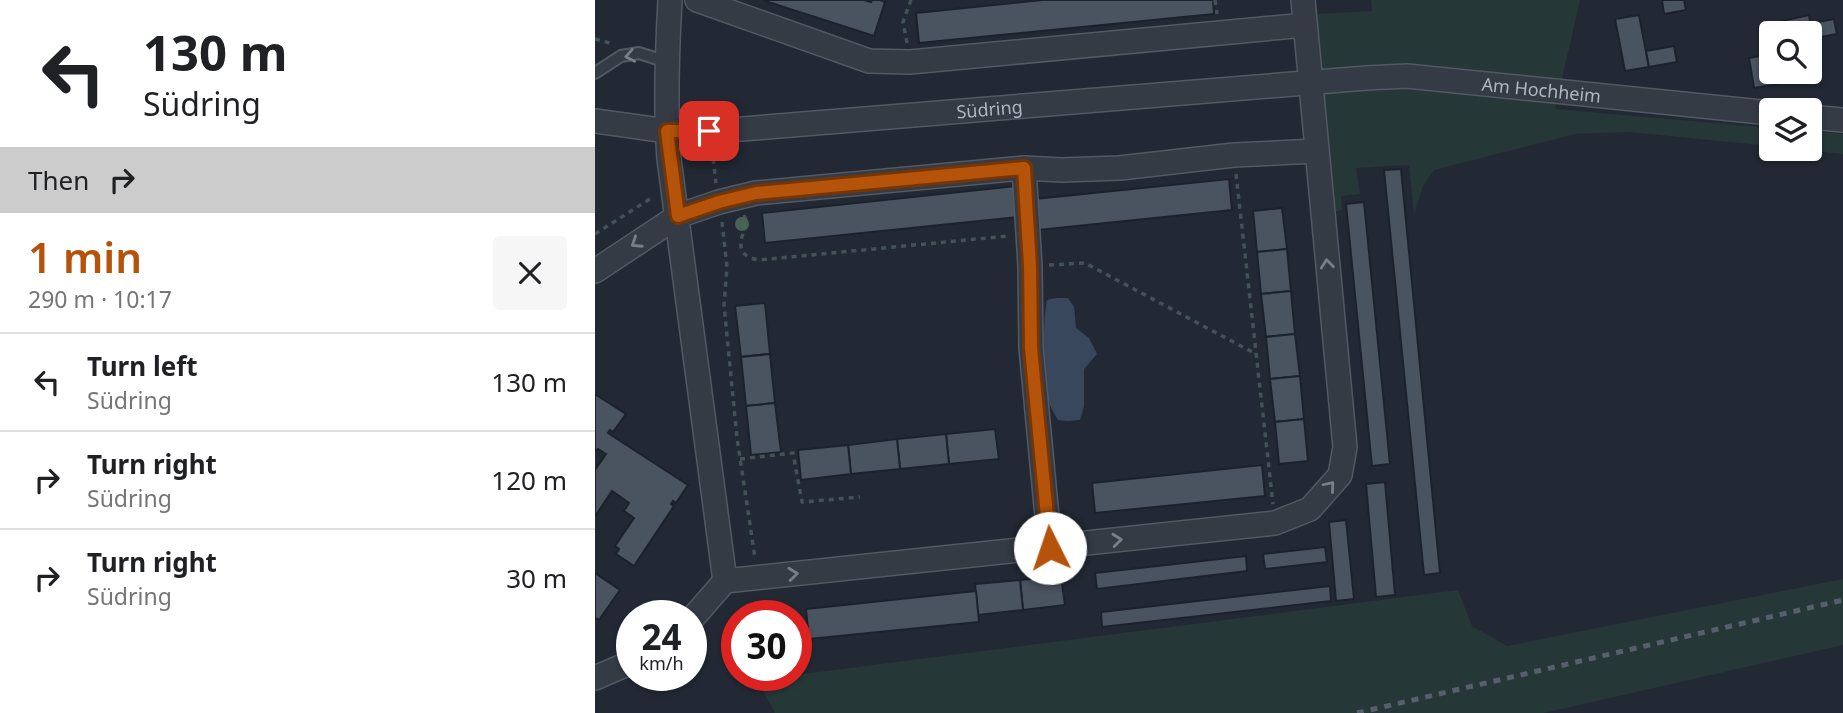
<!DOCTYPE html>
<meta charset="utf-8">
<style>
:root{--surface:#fff;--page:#f6f6f6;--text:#202124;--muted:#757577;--line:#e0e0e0;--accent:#b45309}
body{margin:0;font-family:"Noto Sans",sans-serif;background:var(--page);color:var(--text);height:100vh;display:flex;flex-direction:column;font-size:26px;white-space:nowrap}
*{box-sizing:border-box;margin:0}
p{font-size:23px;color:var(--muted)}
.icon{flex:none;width:38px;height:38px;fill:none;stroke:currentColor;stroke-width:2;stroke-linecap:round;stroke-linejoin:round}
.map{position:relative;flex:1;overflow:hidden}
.drawer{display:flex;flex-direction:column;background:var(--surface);width:595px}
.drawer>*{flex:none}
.hud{background:#fff;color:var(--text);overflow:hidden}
.controls{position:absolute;left:1164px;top:21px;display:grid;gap:14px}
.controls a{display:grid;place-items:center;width:63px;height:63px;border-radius:7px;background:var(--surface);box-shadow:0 2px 5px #0004;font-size:35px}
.speed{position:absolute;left:21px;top:600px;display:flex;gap:14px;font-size:35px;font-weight:700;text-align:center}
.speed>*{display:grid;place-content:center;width:91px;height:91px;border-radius:50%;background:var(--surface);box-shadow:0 2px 5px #0004;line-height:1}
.speed small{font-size:18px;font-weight:400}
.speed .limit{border:10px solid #d22;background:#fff;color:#111}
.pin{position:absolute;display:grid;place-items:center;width:60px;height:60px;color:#fff;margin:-30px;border-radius:14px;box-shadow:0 4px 10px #0006}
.me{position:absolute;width:77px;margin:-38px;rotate:356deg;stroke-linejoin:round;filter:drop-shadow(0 0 5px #0008)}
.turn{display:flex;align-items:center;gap:24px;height:147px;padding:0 28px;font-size:32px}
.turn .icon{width:91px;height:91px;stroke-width:2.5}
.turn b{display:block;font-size:49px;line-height:60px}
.then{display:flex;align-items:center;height:66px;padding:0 28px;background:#0003;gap:14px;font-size:26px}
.round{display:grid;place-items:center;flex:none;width:74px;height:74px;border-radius:7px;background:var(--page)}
.head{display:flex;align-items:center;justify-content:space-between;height:119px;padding:0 28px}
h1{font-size:42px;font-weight:600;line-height:52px;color:var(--accent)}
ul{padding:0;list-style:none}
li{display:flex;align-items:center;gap:21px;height:98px;padding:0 28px;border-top:2px solid var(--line)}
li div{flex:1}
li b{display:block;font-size:26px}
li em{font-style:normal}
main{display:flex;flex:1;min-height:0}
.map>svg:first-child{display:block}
.green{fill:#263737}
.water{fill:#39475c}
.building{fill:#4a5360;stroke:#1c222c;stroke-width:2}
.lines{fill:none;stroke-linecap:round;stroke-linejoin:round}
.lane-casing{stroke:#525963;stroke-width:14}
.street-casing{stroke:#525963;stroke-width:26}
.path{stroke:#435255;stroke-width:3.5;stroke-dasharray:5 5;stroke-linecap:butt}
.lane{stroke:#353b45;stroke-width:10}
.street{stroke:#353b45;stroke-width:23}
.rail{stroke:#575f6c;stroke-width:5;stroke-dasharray:7 7;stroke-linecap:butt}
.tree{fill:#496257}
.oneway{stroke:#787f8a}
.route-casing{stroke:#753606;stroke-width:18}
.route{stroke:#b45309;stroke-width:12}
.labels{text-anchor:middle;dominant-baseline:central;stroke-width:7;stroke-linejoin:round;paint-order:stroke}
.street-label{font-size:18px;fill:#afb6c2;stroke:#1a202a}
</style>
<main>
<section class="drawer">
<div class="hud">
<div class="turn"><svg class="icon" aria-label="left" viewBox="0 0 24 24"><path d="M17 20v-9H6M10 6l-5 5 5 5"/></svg><div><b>130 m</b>Südring</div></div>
<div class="then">Then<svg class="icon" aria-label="right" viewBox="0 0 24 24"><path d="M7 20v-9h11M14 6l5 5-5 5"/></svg></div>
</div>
<div class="head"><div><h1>1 min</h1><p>290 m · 10:17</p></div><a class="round"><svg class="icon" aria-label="close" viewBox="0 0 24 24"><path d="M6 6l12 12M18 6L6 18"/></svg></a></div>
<ul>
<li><svg class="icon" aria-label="left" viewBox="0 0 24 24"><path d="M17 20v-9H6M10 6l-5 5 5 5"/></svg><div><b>Turn left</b><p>Südring</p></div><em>130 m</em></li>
<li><svg class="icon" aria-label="right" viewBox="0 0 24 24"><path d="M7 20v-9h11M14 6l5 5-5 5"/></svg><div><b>Turn right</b><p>Südring</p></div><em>120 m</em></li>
<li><svg class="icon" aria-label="right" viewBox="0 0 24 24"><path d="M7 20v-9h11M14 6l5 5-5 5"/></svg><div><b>Turn right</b><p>Südring</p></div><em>30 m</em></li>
</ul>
</section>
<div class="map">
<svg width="1248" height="713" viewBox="0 0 1248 713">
<rect width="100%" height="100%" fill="#222934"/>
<g class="green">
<polygon points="776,0 985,0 960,109 1176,128 1176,146 1034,132 980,134 839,170 828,186 819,215 814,165 761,168 765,194 746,196 747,210 737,212 722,14 777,11"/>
<polygon points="1215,131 1248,134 1248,154 1199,149 1214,149"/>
<polygon points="1248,579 1248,645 949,713 180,713 162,680 863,590 877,626 912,646"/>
</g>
<path class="water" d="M461 298H473L479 307 481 328 494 338 502 354 489 369V406L485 420 472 421 463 420C460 415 457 410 455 405 448 380 447 325 452 300Z"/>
<g class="building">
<polygon points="167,0 269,0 276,2 277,0 285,0 290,2 279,36"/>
<polygon points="447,0 618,0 619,14 324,43 321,13"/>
<polygon points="1067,0 1089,0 1091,10 1069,14"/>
<polygon points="1044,15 1054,67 1030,71 1020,19"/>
<polygon points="1214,15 1217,33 1190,33 1187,21"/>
<polygon points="1239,19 1242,34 1221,38 1217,23"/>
<polygon points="1079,46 1082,62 1054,67 1051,51"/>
<polygon points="1176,54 1176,72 1181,72 1183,84 1159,88 1154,58"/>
<polygon points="806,169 845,573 829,575 789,170"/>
<polygon points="634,179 637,210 443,230 440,199"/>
<polygon points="421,186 424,217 170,243 167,213"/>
<polygon points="769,202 795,464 777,466 751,204"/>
<polygon points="687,208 692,249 662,252 658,211"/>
<polygon points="692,249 696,291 666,294 662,252"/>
<polygon points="696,291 700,334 671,337 666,294"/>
<polygon points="170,303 175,354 146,357 140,306"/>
<polygon points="700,334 705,376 675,379 671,337"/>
<polygon points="175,354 180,403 151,406 146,357"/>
<polygon points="705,376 709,419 680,422 675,379"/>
<polygon points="0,394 31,414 18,432 15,430 13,433 93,485 81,503 78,501 76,504 79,506 39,566 21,554 24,549 20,546 39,518 29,511 34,503 17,491 1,515 0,514 0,470 11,454 3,449 0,451"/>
<polygon points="180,403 186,452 156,455 151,406"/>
<polygon points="709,419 713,461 684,464 680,422"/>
<polygon points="400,429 404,459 354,464 351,434"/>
<polygon points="351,434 354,464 305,469 302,439"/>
<polygon points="302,439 305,469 256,474 253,445"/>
<polygon points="253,445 256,474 206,480 203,450"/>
<polygon points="667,465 670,496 500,513 497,483"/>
<polygon points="790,482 800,595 781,597 771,484"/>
<polygon points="751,520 759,599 741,601 734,522"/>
<polygon points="730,547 732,562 670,569 668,554"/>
<polygon points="651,556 652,571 502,589 500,573"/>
<polygon points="0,573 25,590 4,620 0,618"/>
<polygon points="466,576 470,605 428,610 425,580"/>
<polygon points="425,580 428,610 383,615 380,584"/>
<polygon points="735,586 736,601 507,627 506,612"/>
<polygon points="381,591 384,622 214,639 211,609"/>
</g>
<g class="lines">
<g class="lane-casing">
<polyline id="lane" points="0,73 26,56 44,53 72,62"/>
</g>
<g class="street-casing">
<g id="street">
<path d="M75 0C72 53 70 106 74 159L130 581"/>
<polyline points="102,0 274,61 315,62 710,25"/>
<polyline points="1214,117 1248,120"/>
<path id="s1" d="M0 121 72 131 147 129 771 78 812 76 1176 113"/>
<polyline points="429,168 467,170 525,168 639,155 721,151"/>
<polyline points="0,271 83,216 124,202 161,193 429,168 435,266 436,348 455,548"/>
<polyline points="96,620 130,581 680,523 715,509 745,475 750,447 708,0"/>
<polyline points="0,678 37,662"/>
</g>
</g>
<g class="path">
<polyline points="620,0 622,14"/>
<polyline points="0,39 18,44"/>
<polyline points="312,43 308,22 316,0"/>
<polyline points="117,149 121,183"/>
<polyline points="641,174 678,504"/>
<path d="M149 215 152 223C145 240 139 256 164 260L413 236"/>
<polyline points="127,222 132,267 129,305 142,438 160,558"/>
<polyline points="0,234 58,197"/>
<polyline points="454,265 490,263 661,354"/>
<polyline points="145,459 198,453 207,502 265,497"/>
</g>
<use href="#lane" class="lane"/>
<use href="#street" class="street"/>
<polyline class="rail" points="762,713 1248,600"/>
</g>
<circle class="tree" cx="147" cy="224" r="7"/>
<defs><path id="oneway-chevron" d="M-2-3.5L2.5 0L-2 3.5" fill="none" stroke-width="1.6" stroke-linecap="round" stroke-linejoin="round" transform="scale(1.75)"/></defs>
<g class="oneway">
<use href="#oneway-chevron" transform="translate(35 56) rotate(169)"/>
<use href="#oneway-chevron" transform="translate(41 243) rotate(147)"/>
<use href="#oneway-chevron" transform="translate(732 264) rotate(-96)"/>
<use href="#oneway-chevron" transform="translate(735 486) rotate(-50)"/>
<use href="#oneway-chevron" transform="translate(522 540) rotate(-6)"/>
<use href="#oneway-chevron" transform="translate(198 574) rotate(-6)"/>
</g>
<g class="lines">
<g class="route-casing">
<polyline id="route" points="114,131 72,131 83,216 124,202 161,193 429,168 435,266 436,348 455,548"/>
</g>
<use href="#route" class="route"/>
</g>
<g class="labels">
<g class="street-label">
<text stroke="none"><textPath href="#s1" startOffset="950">Am Hochheim</textPath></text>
<text stroke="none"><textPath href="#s1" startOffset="396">Südring</textPath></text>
</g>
</g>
</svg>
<div class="controls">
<a><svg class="icon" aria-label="search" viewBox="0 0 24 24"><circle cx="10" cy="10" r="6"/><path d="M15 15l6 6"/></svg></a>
<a><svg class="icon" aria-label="layers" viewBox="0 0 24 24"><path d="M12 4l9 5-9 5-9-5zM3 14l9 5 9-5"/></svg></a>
</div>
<div class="speed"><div>24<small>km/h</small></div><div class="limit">30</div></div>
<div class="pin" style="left:114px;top:131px;background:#d93025"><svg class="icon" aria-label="arrive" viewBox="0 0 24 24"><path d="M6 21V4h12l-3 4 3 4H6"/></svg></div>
<svg class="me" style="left:455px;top:548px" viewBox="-20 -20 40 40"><circle r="19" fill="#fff"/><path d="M0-13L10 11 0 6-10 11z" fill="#b45309"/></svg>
</div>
</main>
